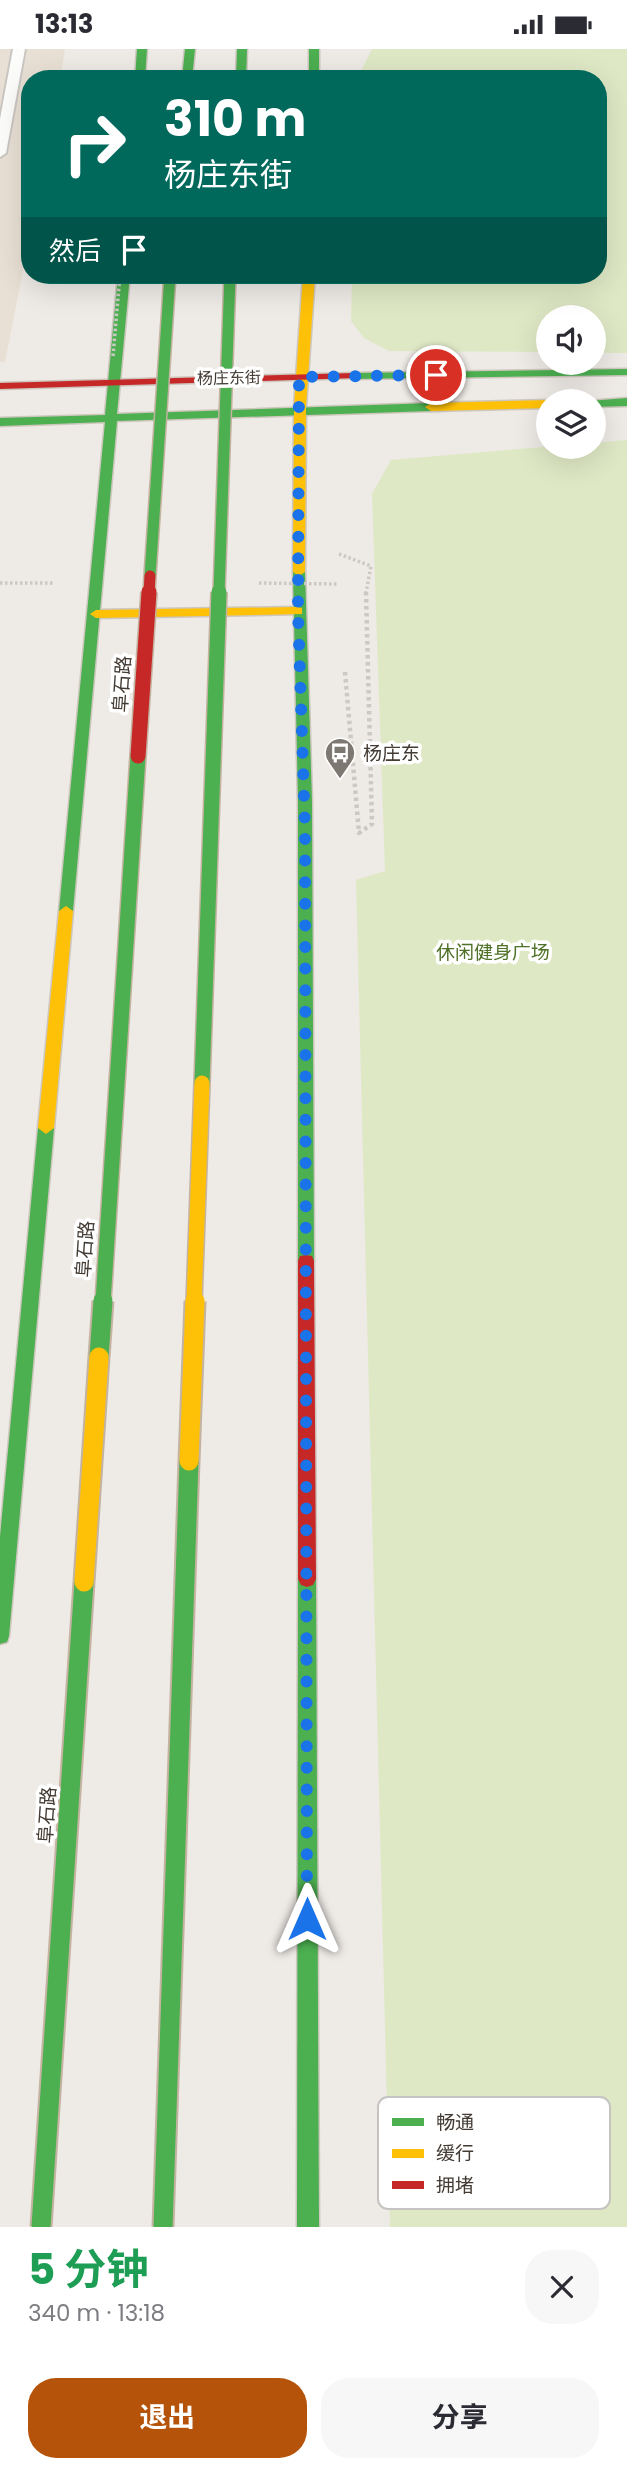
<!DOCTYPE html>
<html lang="zh">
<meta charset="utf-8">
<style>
:root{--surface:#fff;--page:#f7f7f7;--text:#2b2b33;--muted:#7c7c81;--accent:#b45309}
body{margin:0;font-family:Poppins,"Noto Sans SC",sans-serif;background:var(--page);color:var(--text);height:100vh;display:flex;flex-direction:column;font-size:26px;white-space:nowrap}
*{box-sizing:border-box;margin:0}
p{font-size:23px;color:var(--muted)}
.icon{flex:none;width:38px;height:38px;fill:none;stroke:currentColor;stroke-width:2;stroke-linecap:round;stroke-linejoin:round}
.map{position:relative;height:2178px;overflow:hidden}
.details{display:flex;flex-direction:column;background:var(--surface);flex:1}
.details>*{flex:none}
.top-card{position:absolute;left:21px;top:21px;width:586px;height:214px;border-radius:28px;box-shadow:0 7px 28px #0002;background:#00695c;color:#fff;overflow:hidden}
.buttons{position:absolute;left:536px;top:256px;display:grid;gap:14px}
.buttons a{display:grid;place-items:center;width:70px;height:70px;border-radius:50%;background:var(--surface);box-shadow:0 7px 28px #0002;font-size:35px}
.pin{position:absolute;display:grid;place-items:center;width:60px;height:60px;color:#fff;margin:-30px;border:4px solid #fff;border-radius:50%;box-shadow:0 2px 7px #0007}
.me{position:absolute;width:77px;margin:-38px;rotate:0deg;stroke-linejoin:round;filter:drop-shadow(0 0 5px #0008)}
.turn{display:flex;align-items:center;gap:24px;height:147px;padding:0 28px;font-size:32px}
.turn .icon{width:91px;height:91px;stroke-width:2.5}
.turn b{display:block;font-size:49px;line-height:60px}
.then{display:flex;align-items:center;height:66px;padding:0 28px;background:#0003;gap:14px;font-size:26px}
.round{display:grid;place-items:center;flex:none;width:74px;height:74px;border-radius:28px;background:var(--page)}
.overview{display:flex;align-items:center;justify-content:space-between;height:119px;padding:0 28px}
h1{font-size:42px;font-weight:700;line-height:52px;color:#1e9e55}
.action{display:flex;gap:14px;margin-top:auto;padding:14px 28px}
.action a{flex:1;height:80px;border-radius:28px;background:var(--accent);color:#fff;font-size:28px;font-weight:700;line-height:80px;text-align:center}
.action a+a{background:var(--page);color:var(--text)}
.status{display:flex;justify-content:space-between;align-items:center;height:49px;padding:0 35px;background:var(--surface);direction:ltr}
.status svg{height:19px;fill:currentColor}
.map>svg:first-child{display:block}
.education{fill:#e9e0d5}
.green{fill:#dfe8c5}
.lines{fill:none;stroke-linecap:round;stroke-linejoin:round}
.lane-casing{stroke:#cac6c2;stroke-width:4}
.fast-casing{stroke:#cec7be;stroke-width:3}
.slow-casing{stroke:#cec7be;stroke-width:3}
.jam-casing{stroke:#cec7be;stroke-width:3}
.path-far1{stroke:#ccc9c5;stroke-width:3.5;stroke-dasharray:2.5 2.5;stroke-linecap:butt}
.path{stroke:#ccc9c5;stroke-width:4.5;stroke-dasharray:3.5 3.5;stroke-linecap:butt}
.lane{fill:#fcfcfb;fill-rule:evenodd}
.fast{fill:#4caf50;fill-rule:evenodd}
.slow{fill:#ffc107;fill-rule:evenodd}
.jam{fill:#c62828;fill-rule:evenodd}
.fast-bridge-far2-casing{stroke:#c5b3a1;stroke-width:14;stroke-linecap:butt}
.fast-bridge-far1-casing{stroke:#c5b3a1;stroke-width:18;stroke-linecap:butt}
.fast-bridge-casing{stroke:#c5b3a1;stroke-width:23;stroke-linecap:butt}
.slow-bridge-far1-casing{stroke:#c5b3a1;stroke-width:18;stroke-linecap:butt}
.slow-bridge-casing{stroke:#c5b3a1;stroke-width:23;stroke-linecap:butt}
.jam-bridge-far1-casing{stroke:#c5b3a1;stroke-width:14;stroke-linecap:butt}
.jam-bridge-casing{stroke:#c5b3a1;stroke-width:18;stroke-linecap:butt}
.path-bridge{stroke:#ccc9c5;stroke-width:3.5;stroke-dasharray:2.5 2.5;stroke-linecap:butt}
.fast-bridge-far2{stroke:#4caf50;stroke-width:11}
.fast-bridge-far1{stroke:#4caf50;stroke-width:15}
.fast-bridge{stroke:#4caf50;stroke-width:19}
.slow-bridge-far1{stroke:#ffc107;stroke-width:15}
.slow-bridge{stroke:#ffc107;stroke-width:19}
.jam-bridge-far1{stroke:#c62828;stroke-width:11}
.jam-bridge{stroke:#c62828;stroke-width:15}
.route{stroke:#1a73e8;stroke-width:12;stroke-dasharray:0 21.6}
.labels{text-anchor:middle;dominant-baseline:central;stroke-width:7;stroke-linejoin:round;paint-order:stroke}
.far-street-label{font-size:16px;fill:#423a33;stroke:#fff}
.street-label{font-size:19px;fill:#423a33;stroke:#fff}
.poi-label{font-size:19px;fill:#423a33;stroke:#fff;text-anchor:start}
.park-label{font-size:19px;fill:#4f7228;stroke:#fff}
.key{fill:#fff;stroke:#c6c4c2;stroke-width:2}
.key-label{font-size:19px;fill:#423a33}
</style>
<div class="status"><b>13:13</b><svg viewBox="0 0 49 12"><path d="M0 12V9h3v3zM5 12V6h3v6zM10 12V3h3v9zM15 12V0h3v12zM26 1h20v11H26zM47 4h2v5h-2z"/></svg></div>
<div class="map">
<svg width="627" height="2178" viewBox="0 0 627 2178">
<rect width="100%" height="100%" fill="#eeeae6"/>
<polygon class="education" points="0,0 65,0 60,30 30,30 30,186 5,313 0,313"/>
<g class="green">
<polygon points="372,0 627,0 627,304 593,304 593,268 548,268 548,303 389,302 364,289 351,272 352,226 598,226 598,30 357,30"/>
<polygon points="627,391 627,2178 390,2178 356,831 385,822 372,445 391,411 553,397 593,397 593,394"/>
</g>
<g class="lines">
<g class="lane-casing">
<polygon id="lane" points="13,0 25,0 6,104 0,108 0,70"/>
</g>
<g class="fast-casing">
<g id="fast">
<polygon points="137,0 147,0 145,30 135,30"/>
<polygon points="185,0 195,0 192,30 182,30"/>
<polygon points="237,0 247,0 246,30 236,30"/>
<rect x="309" y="0" width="10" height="30"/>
<polygon points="118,226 130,226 117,365 431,354 437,358 431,362 117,372 73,862 66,867 59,862 105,373 0,377 0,369 105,366"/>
<polygon points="627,320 627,326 353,330 347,327 353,324"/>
<polygon points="627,349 627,357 593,358 593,352 589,352"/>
<polygon points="299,519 305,523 312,752 314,1212 312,1217 300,1217 298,1212 298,752 293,523"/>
<polygon points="46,1073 54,1079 9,1587 7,1593 0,1595 0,1488 38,1079"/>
<polygon points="307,1522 313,1524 316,1530 319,2178 297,2178 298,1530 301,1524"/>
</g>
</g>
<g class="slow-casing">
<g id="slow">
<polygon points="303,226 315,226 306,358 305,523 299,527 293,523 294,358"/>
<polygon points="548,351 548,359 431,362 425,358 431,354"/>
<polygon points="297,558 302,559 302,565 96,569 90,565 96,561"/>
<polygon points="66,857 73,862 54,1079 46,1085 38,1079 59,862"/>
</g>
</g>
<g class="jam-casing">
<g id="jam">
<polygon points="353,324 357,325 357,329 0,340 0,334"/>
<polygon points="306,1206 312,1207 314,1212 316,1530 313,1536 307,1538 301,1536 298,1530 298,1212 300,1207"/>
</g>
</g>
<g class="path-far1">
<polyline points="339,505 371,517 366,544"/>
<polyline points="0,534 55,534"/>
</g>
<polyline class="path" points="345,623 359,784 372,775 366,543"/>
<use href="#lane" class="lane"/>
<use href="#fast" class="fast"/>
<use href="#slow" class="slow"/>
<use href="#jam" class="jam"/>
<g class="fast-bridge-far2-casing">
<g id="fast-bridge-far2">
<polyline points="150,527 170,226"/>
<polyline points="219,544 230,226"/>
</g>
</g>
<g class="fast-bridge-far1-casing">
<g id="fast-bridge-far1">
<polyline points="202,1034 219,543"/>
<polyline points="103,1253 138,707"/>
</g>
</g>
<g class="fast-bridge-casing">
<g id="fast-bridge">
<polyline points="99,1308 103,1252"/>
<polyline points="41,2178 84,1533"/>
<polyline points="163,2178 189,1412"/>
</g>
</g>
<g class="slow-bridge-far1-casing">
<polyline id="slow-bridge-far1" points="194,1253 202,1034"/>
</g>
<g class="slow-bridge-casing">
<g id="slow-bridge">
<polyline points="189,1412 195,1252"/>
<polyline points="84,1533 99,1308"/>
</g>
</g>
<g class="jam-bridge-far1-casing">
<polyline id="jam-bridge-far1" points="149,544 150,527"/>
</g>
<g class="jam-bridge-casing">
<polyline id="jam-bridge" points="138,707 149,543"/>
</g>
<g class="path-bridge">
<polyline points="113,307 120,226"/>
<polyline points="259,534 337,535"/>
</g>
<use href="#fast-bridge-far2" class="fast-bridge-far2"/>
<use href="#fast-bridge-far1" class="fast-bridge-far1"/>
<use href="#fast-bridge" class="fast-bridge"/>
<use href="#slow-bridge-far1" class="slow-bridge-far1"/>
<use href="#slow-bridge" class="slow-bridge"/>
<use href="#jam-bridge-far1" class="jam-bridge-far1"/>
<use href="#jam-bridge" class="jam-bridge"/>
</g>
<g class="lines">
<polyline class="route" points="307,1870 305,780 298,562 299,328 436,326"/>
</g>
<defs>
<g id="bus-pin" transform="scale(1.575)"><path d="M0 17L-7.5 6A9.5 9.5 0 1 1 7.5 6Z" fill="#7e7872" stroke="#fff"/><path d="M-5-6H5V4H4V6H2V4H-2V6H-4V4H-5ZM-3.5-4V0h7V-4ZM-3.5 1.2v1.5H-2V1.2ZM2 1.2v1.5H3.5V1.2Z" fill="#fff"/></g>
</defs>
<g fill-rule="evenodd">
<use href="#bus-pin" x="340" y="704"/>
</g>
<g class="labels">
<g class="far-street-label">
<text transform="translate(229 329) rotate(-1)">杨庄东街</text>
</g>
<g class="street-label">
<text transform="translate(122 635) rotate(-86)">阜石路</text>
<text transform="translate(85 1200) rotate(-86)">阜石路</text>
<text transform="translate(47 1766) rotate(-86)">阜石路</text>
</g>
<g class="poi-label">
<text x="363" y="704">杨庄东</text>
</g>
<g class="park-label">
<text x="493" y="903">休闲健身广场</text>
</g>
</g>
<rect x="378" y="2048" width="232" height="112" rx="10" class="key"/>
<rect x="392" y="2069" width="32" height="8" fill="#4caf50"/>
<rect x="392" y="2100" width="32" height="9" fill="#ffc107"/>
<rect x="392" y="2132" width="32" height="8" fill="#c62828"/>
<g class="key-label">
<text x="436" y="2080">畅通</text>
<text x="436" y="2111">缓行</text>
<text x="436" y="2143">拥堵</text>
</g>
</svg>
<div class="buttons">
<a><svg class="icon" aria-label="sound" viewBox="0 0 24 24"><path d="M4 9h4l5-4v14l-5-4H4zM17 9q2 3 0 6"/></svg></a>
<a><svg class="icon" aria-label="layers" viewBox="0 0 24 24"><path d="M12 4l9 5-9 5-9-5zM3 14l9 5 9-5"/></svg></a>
</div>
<div class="pin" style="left:436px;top:326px;background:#d93025"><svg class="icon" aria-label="arrive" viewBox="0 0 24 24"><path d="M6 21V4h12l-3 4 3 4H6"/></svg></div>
<svg class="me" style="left:307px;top:1870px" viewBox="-20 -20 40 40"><path d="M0-17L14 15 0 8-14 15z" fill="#1a73e8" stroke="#fff" stroke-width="4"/></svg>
<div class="top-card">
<div class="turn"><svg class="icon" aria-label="right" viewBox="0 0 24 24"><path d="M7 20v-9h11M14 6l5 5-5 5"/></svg><div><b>310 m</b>杨庄东街</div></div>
<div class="then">然后<svg class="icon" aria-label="arrive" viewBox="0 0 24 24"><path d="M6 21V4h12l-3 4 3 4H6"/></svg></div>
</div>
</div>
<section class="details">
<div class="overview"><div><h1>5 分钟</h1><p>340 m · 13:18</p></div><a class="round"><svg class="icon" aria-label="close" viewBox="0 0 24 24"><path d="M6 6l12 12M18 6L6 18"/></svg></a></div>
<div class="action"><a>退出</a><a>分享</a></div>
</section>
